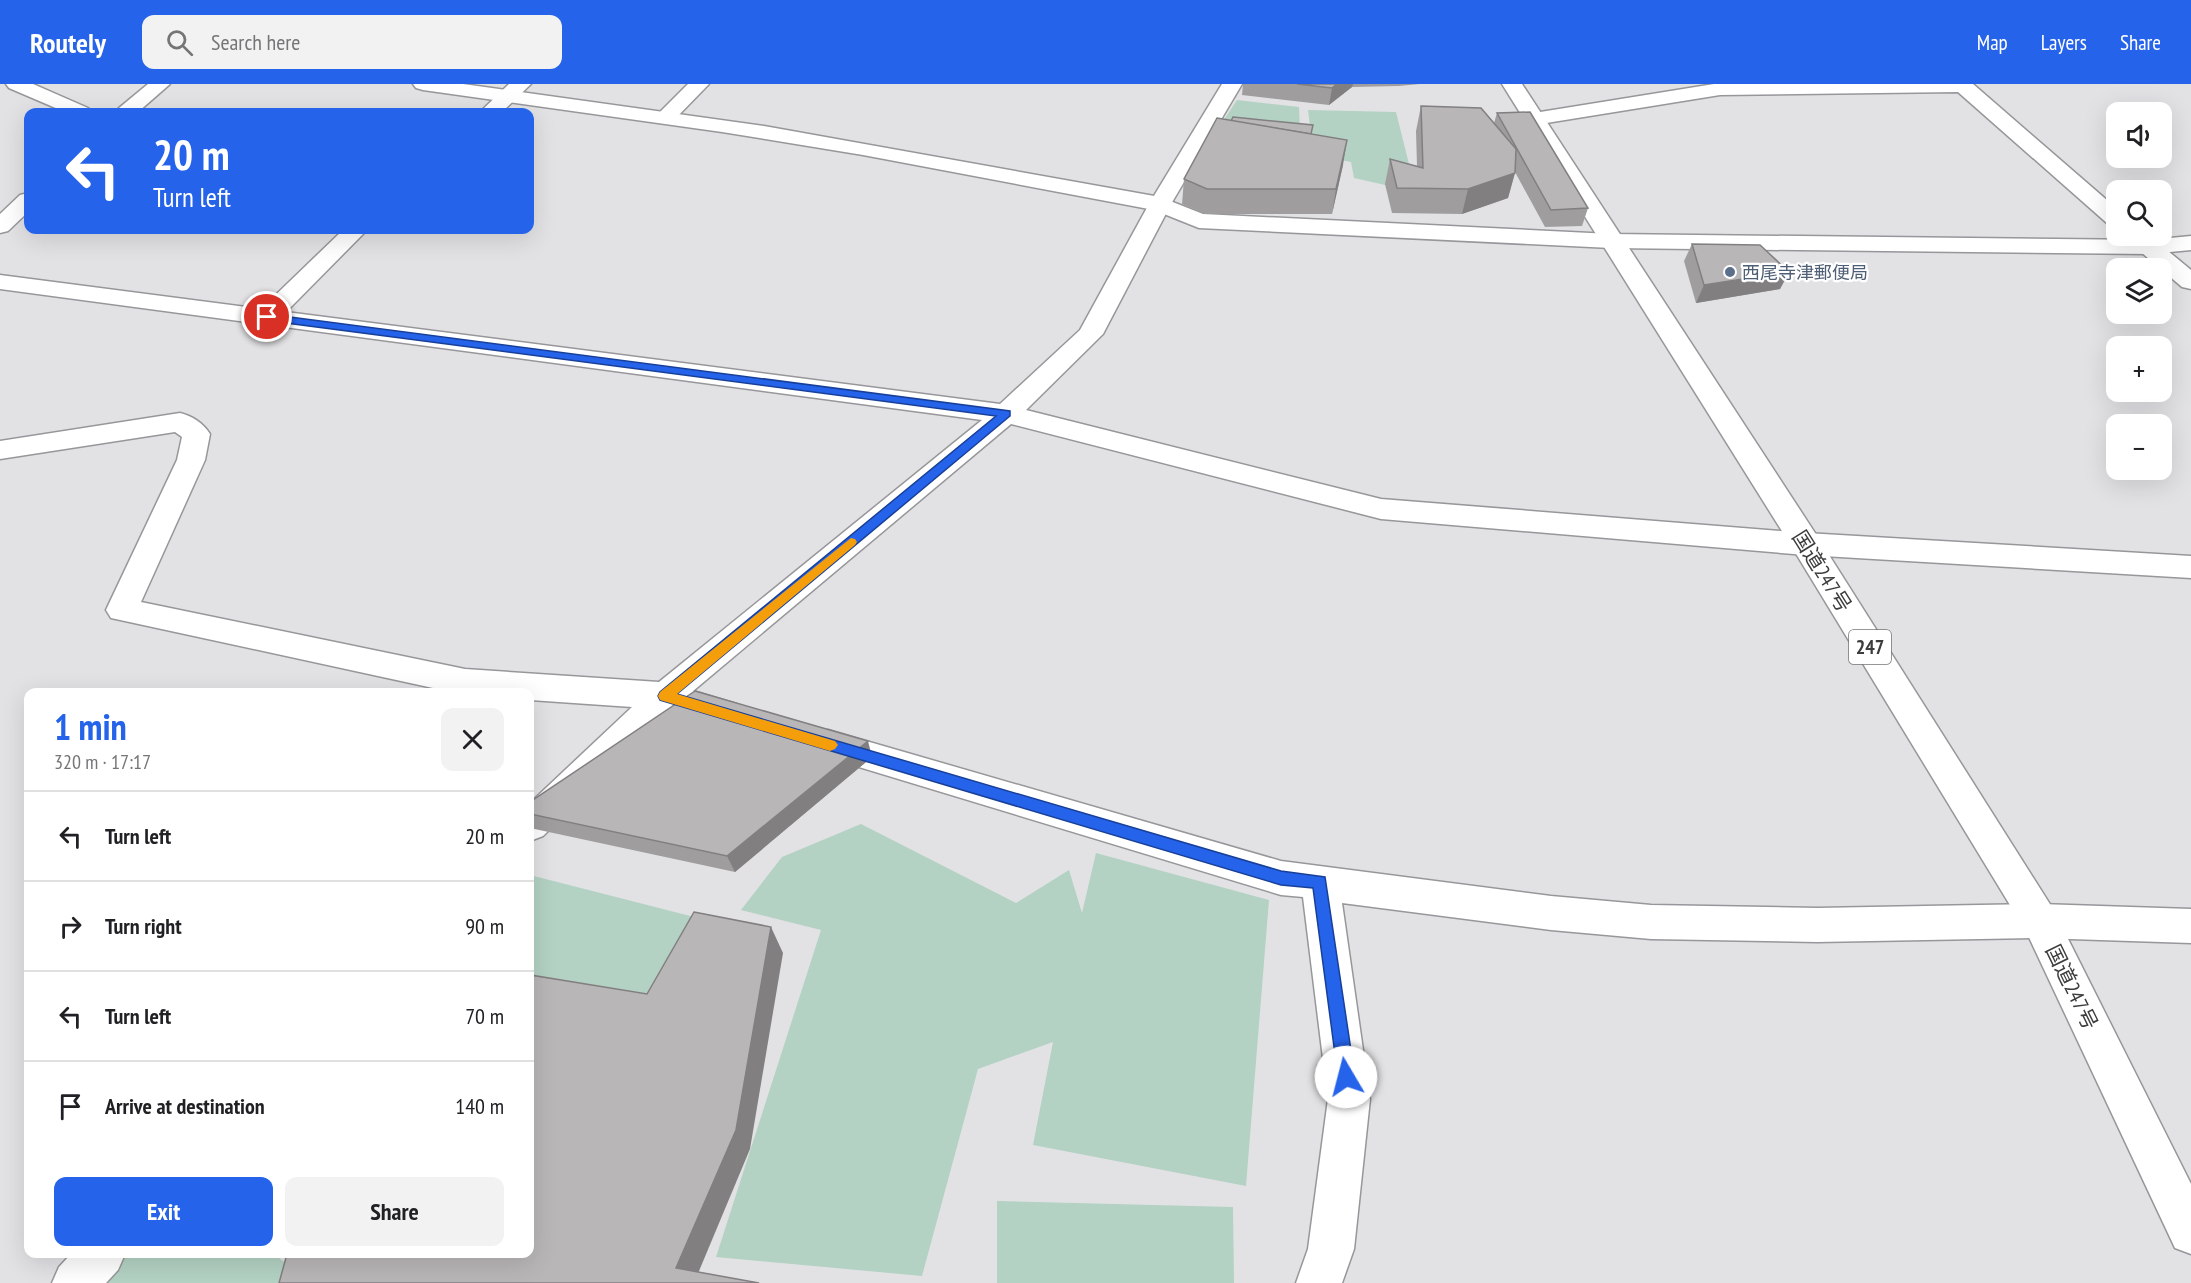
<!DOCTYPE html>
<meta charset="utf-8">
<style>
:root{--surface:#fff;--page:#f2f2f2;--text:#202124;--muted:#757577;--line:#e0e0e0;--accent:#2563eb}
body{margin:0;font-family:"PT Sans Narrow","Noto Sans JP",sans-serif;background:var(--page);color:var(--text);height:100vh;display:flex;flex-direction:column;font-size:22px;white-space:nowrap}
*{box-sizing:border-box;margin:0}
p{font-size:20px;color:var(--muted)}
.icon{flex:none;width:33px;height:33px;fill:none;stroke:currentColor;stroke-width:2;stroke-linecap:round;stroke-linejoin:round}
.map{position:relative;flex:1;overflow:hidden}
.sheet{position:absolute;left:24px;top:604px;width:510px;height:570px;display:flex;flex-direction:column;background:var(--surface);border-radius:12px;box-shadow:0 6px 24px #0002}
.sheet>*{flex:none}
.hud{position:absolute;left:24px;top:24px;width:510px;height:126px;border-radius:12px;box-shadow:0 6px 24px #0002;background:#2563eb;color:#fff;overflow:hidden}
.buttons{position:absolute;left:2106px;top:18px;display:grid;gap:12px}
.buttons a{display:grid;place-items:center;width:66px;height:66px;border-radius:12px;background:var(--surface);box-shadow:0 6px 24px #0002;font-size:30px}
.pin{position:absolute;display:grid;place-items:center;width:51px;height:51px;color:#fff;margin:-26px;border:3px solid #fff;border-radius:50%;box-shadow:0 2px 6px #0007}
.me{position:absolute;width:66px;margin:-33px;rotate:352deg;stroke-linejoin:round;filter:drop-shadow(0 0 4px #0008)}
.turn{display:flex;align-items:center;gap:21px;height:126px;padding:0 30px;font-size:27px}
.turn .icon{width:78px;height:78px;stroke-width:2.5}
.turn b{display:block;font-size:42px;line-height:51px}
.round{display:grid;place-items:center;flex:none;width:63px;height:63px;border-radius:12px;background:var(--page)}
.overview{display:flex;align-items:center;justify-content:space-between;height:102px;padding:0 30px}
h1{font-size:36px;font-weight:600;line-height:45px;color:var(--accent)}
.primary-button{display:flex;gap:12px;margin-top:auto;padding:12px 30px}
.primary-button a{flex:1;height:69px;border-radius:12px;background:var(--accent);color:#fff;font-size:24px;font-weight:600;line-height:69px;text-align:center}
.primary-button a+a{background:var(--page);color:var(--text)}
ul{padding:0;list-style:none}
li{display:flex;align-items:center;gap:18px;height:90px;padding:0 30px;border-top:2px solid var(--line)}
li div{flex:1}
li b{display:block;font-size:22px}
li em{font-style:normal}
header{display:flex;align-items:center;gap:36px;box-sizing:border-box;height:84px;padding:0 30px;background:var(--accent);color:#fff}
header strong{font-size:28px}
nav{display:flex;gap:33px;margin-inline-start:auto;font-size:21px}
.search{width:420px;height:54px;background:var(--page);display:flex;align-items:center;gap:15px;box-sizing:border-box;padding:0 21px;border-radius:12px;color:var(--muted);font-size:22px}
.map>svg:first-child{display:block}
.green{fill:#b3d2c3}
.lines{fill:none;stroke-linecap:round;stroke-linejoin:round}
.minor-casing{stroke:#97979b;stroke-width:3}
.tertiary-casing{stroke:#97979b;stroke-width:3}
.trunk-casing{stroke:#97979b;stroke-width:3}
.minor{fill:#fff;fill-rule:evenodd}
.tertiary{fill:#fff;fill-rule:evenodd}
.trunk{fill:#fff;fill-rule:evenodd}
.wall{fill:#9f9d9e}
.shaded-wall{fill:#827f81}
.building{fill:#b9b6b8;stroke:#827f81;stroke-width:1.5}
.route{fill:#2563eb;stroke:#184099;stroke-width:1.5}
.slow{fill:#f59e0b}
.service-dot{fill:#5c6f8a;stroke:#fff;stroke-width:2}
.labels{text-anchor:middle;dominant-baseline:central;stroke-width:4.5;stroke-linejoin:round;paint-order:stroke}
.far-service-label{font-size:18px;fill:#4e5e75;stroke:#fff;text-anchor:start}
.shield{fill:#fff;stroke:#767677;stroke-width:1.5}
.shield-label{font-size:20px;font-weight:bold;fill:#3c3c3d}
.street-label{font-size:21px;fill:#3c3c3d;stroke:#fff}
</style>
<header>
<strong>Routely</strong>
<div class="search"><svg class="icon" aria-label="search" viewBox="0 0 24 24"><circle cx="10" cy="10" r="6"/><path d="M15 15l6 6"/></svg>Search here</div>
<nav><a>Map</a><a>Layers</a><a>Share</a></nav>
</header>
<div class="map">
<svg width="2191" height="1199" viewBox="0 0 2191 1199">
<rect width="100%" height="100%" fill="#e2e2e5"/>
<g class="green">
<polygon points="1237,16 1299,23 1300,45 1223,37"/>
<polygon points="1308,26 1396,28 1416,108 1354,94 1351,78 1276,64 1309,63 1311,50"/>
<polygon points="861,740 1016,819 1069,786 1082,829 1096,769 1269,816 1246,1102 1033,1061 1053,958 978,985 922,1192 716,1173 821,846 741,826 782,773"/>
<polygon points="530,791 702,835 674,917 530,907"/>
<polygon points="997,1117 1233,1123 1234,1199 997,1199"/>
<polygon points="125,1170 282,1170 280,1175 314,1199 96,1199"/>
</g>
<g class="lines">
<g class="minor-casing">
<g id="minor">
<polygon points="6,0 33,0 88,24 91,28 65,28 9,4"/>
<polygon points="148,0 170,0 138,28 116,28 119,24"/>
<polygon points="509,0 531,0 502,28 480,28"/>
<polygon points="688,0 709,0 673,37 666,39 659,37 656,33 659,29"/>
<path d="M1222 0H1242L1171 120 1103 250 1026 326 1381 415 1806 449 2191 472V494L1806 471 1381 435 1011 340 693 607 736 620 741 630 736 640 724 644 671 627 543 752 530 757V719L632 623 530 616V609H456L111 534 106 526 177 376 182 353 175 348 0 375V357L180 329C192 332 203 339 210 350L205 376 141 518 465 585 659 598 982 336 0 205V191L261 225 343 146H367L286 228 1000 320 1080 246 1149 120Z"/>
<polygon points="1714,0 1973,0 2116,124 2116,142 2108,140 1958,8 1720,11 1534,41 1527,39 1524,35 1527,31 1534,29"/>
<polygon points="28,109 28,128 8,147 0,149 0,130 20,111"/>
<polygon points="2125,152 2150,152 2191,186 2191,205 2182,203 2128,157"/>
<polygon points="828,646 1281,777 1551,812 1651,821 1817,824 2040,820 2191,825 2191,859 2040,854 1817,858 1651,855 1551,846 1342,819 1370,1015 1354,1165 1342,1199 1296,1199 1308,1165 1328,1015 1303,813 1281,811 816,670 811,660 816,650"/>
<polygon points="71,1170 125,1170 118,1186 106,1199 52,1199 59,1183"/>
</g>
</g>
<g class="tertiary-casing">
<polygon id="tertiary" points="413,0 463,0 764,42 1160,113 1203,130 1611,150 2149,156 2191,152 2191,166 2149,170 1611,164 1199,144 1154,126 863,71 722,48 423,6 416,4"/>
</g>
<g class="trunk-casing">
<polygon id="trunk" points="1502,0 1522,0 1817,452 2053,825 2191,1100 2191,1170 2175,1164 2027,849 1795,468"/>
</g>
<use href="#minor" class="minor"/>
<use href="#tertiary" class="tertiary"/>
<use href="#trunk" class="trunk"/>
</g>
<g class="wall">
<polygon points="1243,0 1420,0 1399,2 1352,3 1329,21 1242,11"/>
<polygon points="1421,22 1494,39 1497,29 1588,124 1582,142 1545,143 1515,88 1508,114 1462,130 1392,129 1385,100 1390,75 1417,82 1416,47"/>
<polygon points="1311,50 1343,81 1332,130 1205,130 1182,120 1184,95"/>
<polygon points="1692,160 1789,188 1780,205 1696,219 1684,177"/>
<polygon points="872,673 735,788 530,744 530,718"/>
</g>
<g class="shaded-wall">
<polygon points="1337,0 1353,0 1352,3 1329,21 1332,4"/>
<polygon points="1347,56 1343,81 1332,130 1336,105"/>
<polygon points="1515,89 1508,114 1462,130 1468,105"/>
<polygon points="1789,188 1780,205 1696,219 1704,201"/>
<polygon points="868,657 872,673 735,788 727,772"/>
<polygon points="771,843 783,869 750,1065 694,1199 676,1184"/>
</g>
<g class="building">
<polygon points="1297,0 1337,0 1332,4"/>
<polygon points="1421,22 1481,24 1516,65 1515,89 1468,105 1397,104 1390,75 1423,84"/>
<polygon points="1530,28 1588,124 1551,126 1497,29"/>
<polygon points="1233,33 1313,41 1311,50 1231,37"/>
<polygon points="1217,34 1347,56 1336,105 1207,105 1184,95"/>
<polygon points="1692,160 1760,161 1789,188 1704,201"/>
<polygon points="695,607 868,657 727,772 530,730 530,718"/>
<polygon points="694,828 771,843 736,1046 676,1184 759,1199 279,1199 287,1170 530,1170 530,891 647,910"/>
</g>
<polygon class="route" points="267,230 1010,327 1010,332 677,610 1281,787 1325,793 1355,993 1352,999 1346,1002 1340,999 1338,993 1313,804 1281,801 660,616 658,612 660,608 996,332 263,236 262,233"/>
<polygon class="slow" points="851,454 855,455 857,458 855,461 677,610 835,657 838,661 835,665 830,667 660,616 658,612 660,608"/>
<circle class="service-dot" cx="1730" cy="188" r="6"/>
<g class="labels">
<g class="far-service-label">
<text x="1742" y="188">西尾寺津郵便局</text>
</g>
<rect class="shield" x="1849" y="546" width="42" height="34" rx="4.5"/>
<g class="shield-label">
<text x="1870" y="563">247</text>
</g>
<g class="street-label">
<text transform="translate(1822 487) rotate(58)">国道247号</text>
<text transform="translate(2072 903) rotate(64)">国道247号</text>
</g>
</g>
</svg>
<div class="buttons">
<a><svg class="icon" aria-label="sound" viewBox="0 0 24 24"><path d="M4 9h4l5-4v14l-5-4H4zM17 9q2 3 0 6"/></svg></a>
<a><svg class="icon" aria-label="search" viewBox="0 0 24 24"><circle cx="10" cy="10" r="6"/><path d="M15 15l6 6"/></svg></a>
<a><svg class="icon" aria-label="layers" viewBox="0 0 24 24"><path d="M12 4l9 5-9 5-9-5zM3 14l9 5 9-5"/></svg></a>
<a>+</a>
<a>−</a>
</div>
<div class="pin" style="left:267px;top:233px;background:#d93025"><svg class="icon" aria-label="arrive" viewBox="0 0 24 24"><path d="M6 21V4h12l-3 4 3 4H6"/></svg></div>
<svg class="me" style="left:1346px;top:993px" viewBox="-20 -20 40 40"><circle r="19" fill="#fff"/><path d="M0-13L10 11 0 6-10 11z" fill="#2563eb"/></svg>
<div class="hud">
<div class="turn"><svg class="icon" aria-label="left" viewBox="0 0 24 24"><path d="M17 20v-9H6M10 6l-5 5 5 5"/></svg><div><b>20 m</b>Turn left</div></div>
</div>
<section class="sheet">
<div class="overview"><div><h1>1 min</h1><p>320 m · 17:17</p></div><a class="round"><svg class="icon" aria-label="close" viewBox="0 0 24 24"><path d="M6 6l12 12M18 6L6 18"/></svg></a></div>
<ul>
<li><svg class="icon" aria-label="left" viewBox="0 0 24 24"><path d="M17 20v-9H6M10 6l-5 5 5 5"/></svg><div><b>Turn left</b></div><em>20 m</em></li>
<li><svg class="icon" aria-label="right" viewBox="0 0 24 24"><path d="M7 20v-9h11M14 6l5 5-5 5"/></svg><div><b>Turn right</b></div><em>90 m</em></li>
<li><svg class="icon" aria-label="left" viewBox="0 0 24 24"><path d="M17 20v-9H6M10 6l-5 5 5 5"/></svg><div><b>Turn left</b></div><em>70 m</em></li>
<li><svg class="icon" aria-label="arrive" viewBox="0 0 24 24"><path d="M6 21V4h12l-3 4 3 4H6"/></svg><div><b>Arrive at destination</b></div><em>140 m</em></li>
</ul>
<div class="primary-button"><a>Exit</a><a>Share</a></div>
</section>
</div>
